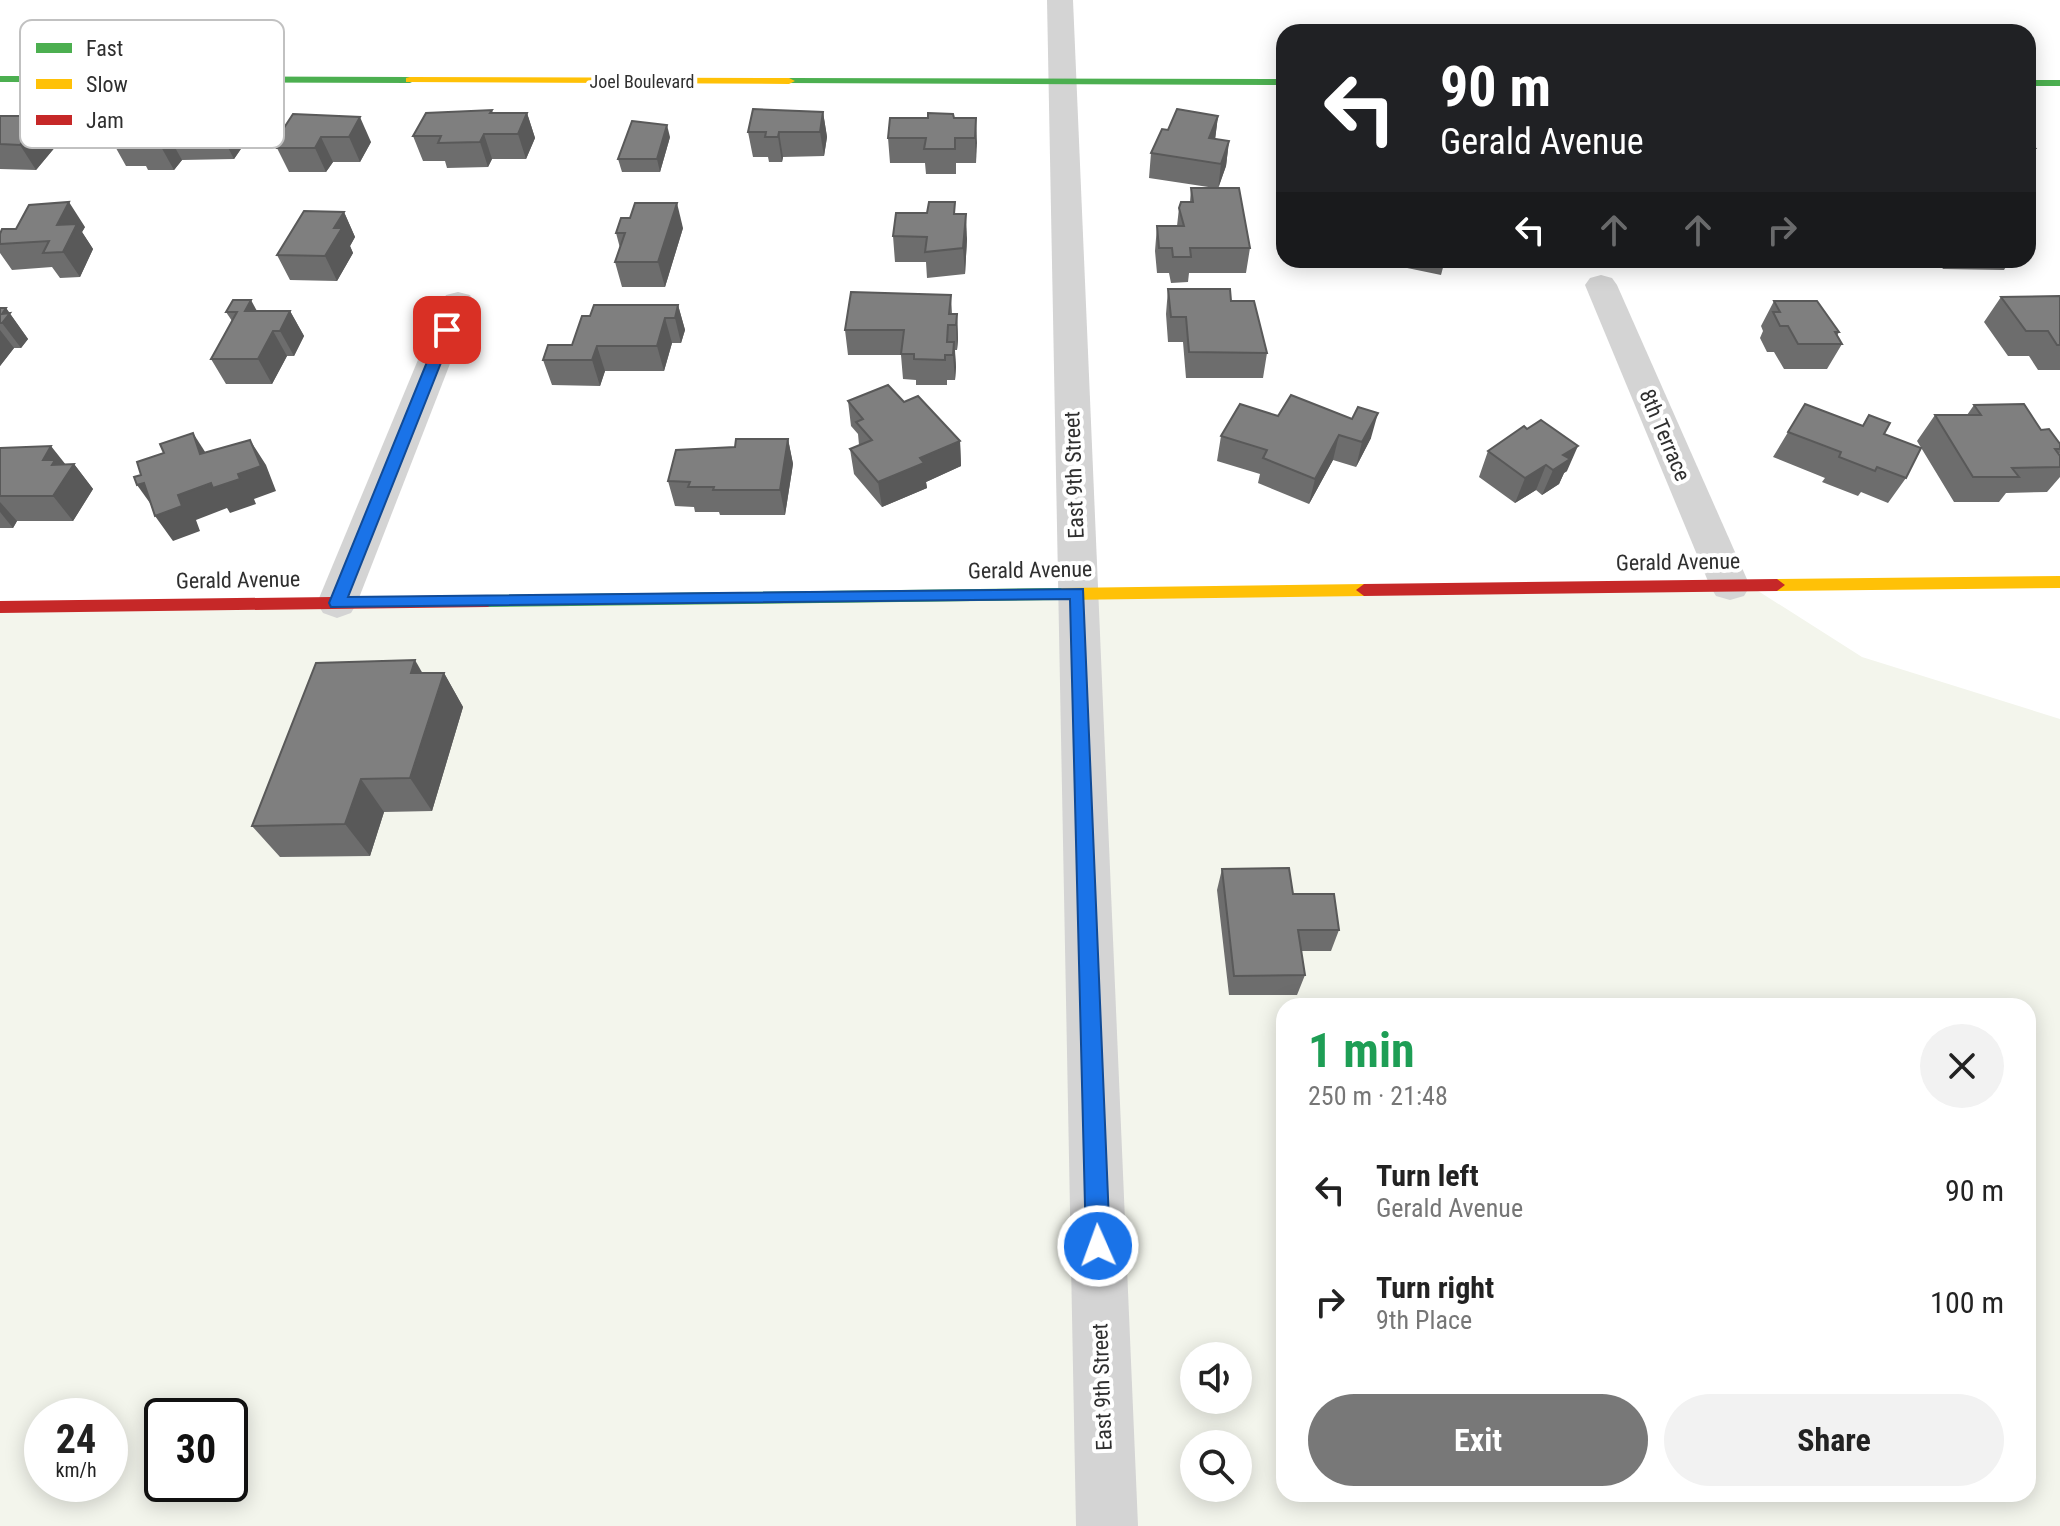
<!DOCTYPE html>
<meta charset="utf-8">
<style>
:root{--surface:#fff;--page:#f2f2f2;--text:#222;--muted:#767676;--accent:#787878}
body{margin:0;font-family:"Roboto Condensed",sans-serif;background:var(--page);color:var(--text);height:100vh;display:flex;flex-direction:column;font-size:30px;white-space:nowrap}
*{box-sizing:border-box;margin:0}
p{font-size:26px;color:var(--muted)}
.icon{flex:none;width:44px;height:44px;fill:none;stroke:currentColor;stroke-width:2;stroke-linecap:round;stroke-linejoin:round}
.map{position:relative;flex:1;overflow:hidden}
.side{position:absolute;left:1276px;top:998px;width:760px;height:504px;display:flex;flex-direction:column;background:var(--surface);border-radius:24px;box-shadow:0 4px 20px #0003}
.side>*{flex:none}
.banner{position:absolute;left:1276px;top:24px;width:760px;height:244px;border-radius:24px;box-shadow:0 4px 20px #0003;background:#202124;color:#fff;overflow:hidden}
.controls{position:absolute;left:1180px;top:1342px;display:grid;gap:16px}
.controls a{display:grid;place-items:center;width:72px;height:72px;border-radius:50%;background:var(--surface);box-shadow:0 4px 20px #0003;font-size:40px}
.speed{position:absolute;left:24px;top:1398px;display:flex;gap:16px;font-size:40px;font-weight:700;text-align:center}
.speed>*{display:grid;place-content:center;width:104px;height:104px;border-radius:50%;background:var(--surface);box-shadow:0 4px 20px #0003;line-height:1}
.speed small{font-size:20px;font-weight:400}
.speed .limit{border:4px solid #111;border-radius:12px;background:#fff;color:#111}
.pin{position:absolute;display:grid;place-items:center;width:68px;height:68px;color:#fff;margin:-34px;border-radius:16px;box-shadow:0 4px 12px #0006}
.me{position:absolute;width:88px;margin:-44px;rotate:358deg;stroke-linejoin:round;filter:drop-shadow(0 0 6px #0008)}
.turn{display:flex;align-items:center;gap:28px;height:168px;padding:0 32px;font-size:36px}
.turn .icon{width:104px;height:104px;stroke-width:2.5}
.turn b{display:block;font-size:56px;line-height:68px}
.lanes{display:flex;align-items:center;height:76px;padding:0 32px;background:#0003;justify-content:center;gap:40px;direction:ltr}
.lanes .off{opacity:.35}
.round{display:grid;place-items:center;flex:none;width:84px;height:84px;border-radius:42px;background:var(--page)}
.overview{display:flex;align-items:center;justify-content:space-between;height:136px;padding:0 32px}
h1{font-size:48px;font-weight:700;line-height:60px;color:#1e9e55}
.button{display:flex;gap:16px;margin-top:auto;padding:16px 32px}
.button a{flex:1;height:92px;border-radius:48px;background:var(--accent);color:#fff;font-size:32px;font-weight:700;line-height:92px;text-align:center}
.button a+a{background:var(--page);color:var(--text)}
ul{padding:0;list-style:none}
li{display:flex;align-items:center;gap:24px;height:112px;padding:0 32px}
li div{flex:1}
li b{display:block;font-size:30px}
li em{font-style:normal}
.map>svg:first-child{display:block}
.green{fill:#f3f5ec;fill-rule:evenodd}
.lines{fill:none;stroke-linecap:round;stroke-linejoin:round}
.street{fill:#d4d4d4;fill-rule:evenodd}
.fast{fill:#4caf50;fill-rule:evenodd}
.slow{fill:#ffc107;fill-rule:evenodd}
.jam{fill:#c62828;fill-rule:evenodd}
.wall{fill:#6d6d6d}
.shaded-wall{fill:#595959}
.building{fill:#7f7f7f;stroke:#595959;stroke-width:2}
.route{fill:#1a73e8;stroke:#114b97;stroke-width:2}
.labels{text-anchor:middle;dominant-baseline:central;stroke-width:8;stroke-linejoin:round;paint-order:stroke}
.far-street-label{font-size:18px;fill:#2f2f2f;stroke:#fff}
.street-label{font-size:22px;fill:#2f2f2f;stroke:#fff}
.key{fill:#fff;stroke:#c1c1c1;stroke-width:2}
.key-label{font-size:22px;fill:#2f2f2f}
</style>
<div class="map">
<svg width="2060" height="1526" viewBox="0 0 2060 1526">
<rect width="100%" height="100%" fill="#fff"/>
<path class="green" d="M1744 582 1862 657 2060 719V1526H0V604ZM1284 1006H2028V1494H1284ZM1194 1356H1238V1400H1194ZM42 1416H110V1484H42ZM162 1416H230V1484H162ZM1194 1444H1238V1488H1194Z"/>
<g class="lines">
<g class="street">
<polygon points="1047,0 1073,0 1138,1526 1076,1526"/>
<polygon points="1601,275 1612,278 1617,285 1750,586 1744,596 1730,600 1716,596 1710,586 1585,285 1590,278"/>
<polygon points="458,292 470,295 474,302 357,603 351,613 337,618 323,613 317,603 442,302 446,295"/>
</g>
<g class="fast">
<polygon points="0,76 410,77 416,80 410,83 0,82"/>
<polygon points="789,78 1284,79 1284,85 785,83 785,79"/>
<rect x="2028" y="80" width="32" height="6"/>
<polygon points="1062,588 1070,594 1062,600 488,607 480,601 488,595"/>
</g>
<g class="slow">
<polygon points="410,77 789,78 795,81 789,84 406,82 406,78"/>
<polygon points="2060,576 2060,588 1777,591 1769,585 1777,579"/>
<polygon points="1364,584 1372,590 1364,596 1062,600 1054,594 1062,588"/>
</g>
<g class="jam">
<polygon points="1777,579 1785,585 1777,591 1364,596 1356,590 1364,584"/>
<polygon points="488,595 496,601 488,607 0,613 0,601"/>
</g>
</g>
<g class="wall">
<polygon points="199,110 202,115 235,115 247,140 234,159 182,160 174,170 148,170 146,166 126,166 112,141"/>
<polygon points="492,110 493,113 527,113 535,138 526,159 492,159 488,167 447,168 445,161 423,161 413,136"/>
<polygon points="823,112 827,137 824,156 783,157 782,162 769,162 768,157 753,157 748,132"/>
<polygon points="293,114 371,142 360,162 333,162 326,172 289,172 277,148 280,142 278,137"/>
<polygon points="0,116 45,116 61,140 36,170 0,169"/>
<polygon points="1218,116 1215,139 1229,141 1226,166 1218,188 1250,248 1246,273 1189,273 1188,282 1171,283 1169,273 1157,273 1155,251 1157,226 1177,226 1179,208 1190,202 1191,188 1215,188 1149,178 1151,153 1168,130"/>
<polygon points="954,118 976,118 976,163 956,163 956,174 926,174 925,163 890,163 888,138"/>
<polygon points="670,137 660,172 622,172 618,159"/>
<polygon points="2028,140 2035,148 2028,159"/>
<polygon points="344,212 355,237 350,246 353,253 337,281 290,280 277,255"/>
<polygon points="956,214 967,239 965,274 927,278 926,262 895,262 893,236"/>
<polygon points="85,227 82,232 93,249 80,277 60,278 52,267 12,270 0,253 0,234"/>
<polygon points="683,228 665,287 622,287 615,262 620,248 616,233"/>
<polygon points="1389,260 1445,260 1441,275 1388,264"/>
<polygon points="1712,260 1742,260 1722,267"/>
<polygon points="1937,260 2010,260 2004,270 1943,269"/>
<polygon points="1168,289 1231,301 1267,353 1263,378 1186,378 1183,342 1168,342 1166,314"/>
<polygon points="951,295 952,314 957,314 958,339 957,350 955,350 956,367 955,380 947,380 947,385 916,385 916,380 903,379 901,355 848,355 845,330"/>
<polygon points="2060,296 2060,370 2038,370 2029,356 2008,356 1984,322 2001,297"/>
<polygon points="1774,301 1839,332 1837,336 1842,344 1827,369 1784,369 1774,352 1767,352 1760,338 1763,331 1761,326"/>
<polygon points="678,305 685,330 681,343 672,343 664,371 605,371 600,386 552,385 543,360 572,345 590,316"/>
<polygon points="0,308 6,308 28,339 21,348 14,348 0,366"/>
<polygon points="290,311 304,336 294,356 287,356 272,384 226,384 211,359 232,321 226,312"/>
<polygon points="848,401 904,402 960,441 961,466 926,482 927,488 882,507 854,474 850,449 859,445 858,434 851,426"/>
<polygon points="1805,404 1862,426 1869,415 1884,434 1906,478 1888,503 1861,492 1858,496 1822,482 1825,478 1773,457"/>
<polygon points="1974,405 2041,430 2060,444 2060,453 2059,455 2060,456 2060,477 2047,492 2006,493 1999,502 1954,502 1917,441 1935,415 1967,415"/>
<polygon points="1278,416 1371,438 1356,467 1333,460 1309,504 1258,483 1260,474 1217,461 1221,436"/>
<polygon points="1524,426 1567,471 1564,473 1559,484 1542,495 1536,490 1515,503 1479,477 1488,451"/>
<polygon points="788,439 793,464 785,515 720,515 719,512 695,512 694,507 675,506 668,481 735,447"/>
<polygon points="0,448 65,464 74,464 93,489 73,521 17,521 13,528 0,528"/>
<polygon points="423,673 444,673 463,707 432,811 384,812 370,856 280,857 252,826"/>
<polygon points="1222,869 1293,894 1339,930 1331,951 1301,951 1305,975 1297,995 1229,995 1217,890"/>
</g>
<g class="shaded-wall">
<polygon points="823,112 827,137 824,156 820,132"/>
<polygon points="527,113 535,138 526,159 518,134"/>
<polygon points="235,115 247,140 234,159 221,134"/>
<polygon points="45,116 61,140 36,170 20,145"/>
<polygon points="1218,116 1215,140 1206,163 1209,138"/>
<polygon points="360,117 371,142 360,162 349,137"/>
<polygon points="976,118 977,143 976,163 975,138"/>
<polygon points="667,125 670,137 660,172 657,159"/>
<polygon points="779,132 783,157 782,162 778,137"/>
<polygon points="484,134 492,159 488,167 480,142"/>
<polygon points="168,135 182,160 174,170 160,145"/>
<polygon points="321,137 333,162 326,172 315,148"/>
<polygon points="1229,141 1226,166 1218,189 1221,164"/>
<polygon points="69,202 85,227 82,232 93,249 80,277 63,252 57,225"/>
<polygon points="677,203 683,228 665,287 658,262"/>
<polygon points="344,212 355,237 350,246 353,253 337,281 325,256 334,228"/>
<polygon points="966,214 967,239 965,274 963,248"/>
<polygon points="1725,260 1742,260 1722,267"/>
<polygon points="251,300 265,326 245,311"/>
<polygon points="678,305 685,330 681,343 675,318"/>
<polygon points="6,308 28,339 21,348 2,323 2,314"/>
<polygon points="290,311 304,336 294,356 280,331"/>
<polygon points="957,314 958,339 957,350 956,325"/>
<polygon points="665,318 672,343 664,371 657,346"/>
<polygon points="0,330 14,348 0,366"/>
<polygon points="273,331 287,356 272,384 258,359"/>
<polygon points="954,342 956,367 955,380 953,355"/>
<polygon points="597,346 605,371 600,386 592,360"/>
<polygon points="1378,413 1371,438 1356,467 1362,442"/>
<polygon points="193,433 209,458 200,454"/>
<polygon points="1339,435 1333,460 1309,504 1315,479"/>
<polygon points="788,439 793,464 785,515 780,490"/>
<polygon points="250,440 266,465 276,491 254,499 256,504 230,513 227,508 196,520 200,531 173,541 155,516 178,495 238,474"/>
<polygon points="960,441 961,466 926,482 927,488 882,507 878,482 920,458"/>
<polygon points="51,446 70,470 74,464 93,489 73,521 53,496 43,460"/>
<polygon points="1578,446 1567,471 1564,473 1559,484 1542,495 1553,470 1563,455"/>
<polygon points="1546,465 1536,490 1515,503 1525,478"/>
<polygon points="144,483 155,510 137,485"/>
<polygon points="0,502 17,521 13,528 0,512"/>
<polygon points="415,660 435,695 411,673"/>
<polygon points="444,673 463,707 432,811 410,778"/>
<polygon points="361,779 384,812 370,856 345,824"/>
</g>
<g class="building">
<polygon points="753,109 823,112 820,132 779,132 778,137 765,137 766,132 748,132"/>
<polygon points="1177,109 1218,116 1209,138 1229,141 1221,164 1151,153 1162,129 1168,130"/>
<polygon points="492,110 490,113 527,113 518,134 484,134 480,142 438,143 441,136 413,136 426,113"/>
<polygon points="928,113 953,114 954,118 976,118 975,138 955,138 955,149 924,149 926,138 888,138 890,118 928,118"/>
<polygon points="293,114 360,117 349,137 321,137 315,148 277,148 283,137 278,137"/>
<polygon points="0,116 45,116 20,145 0,144"/>
<polygon points="632,121 667,125 657,159 618,159"/>
<polygon points="2028,140 2035,148 2028,148"/>
<polygon points="1191,188 1239,188 1250,248 1190,248 1191,257 1173,257 1172,248 1159,248 1157,226 1184,226 1179,208 1181,202 1193,202"/>
<polygon points="69,202 57,225 77,224 63,252 43,253 49,241 0,244 0,234 2,229 16,229 29,205"/>
<polygon points="929,202 955,202 954,214 966,214 963,248 925,252 927,237 893,236 896,213 927,213"/>
<polygon points="635,203 677,203 658,262 615,262 625,233 616,233 621,218 630,218"/>
<polygon points="304,211 344,212 334,228 342,228 325,256 277,255"/>
<polygon points="1168,289 1230,289 1231,301 1254,301 1267,353 1189,352 1186,317 1171,317"/>
<polygon points="851,292 951,295 949,314 957,314 956,325 948,325 947,342 954,342 953,355 945,355 945,360 914,359 914,354 901,354 904,330 845,330"/>
<polygon points="2060,296 2060,345 2057,345 2048,331 2026,331 2001,297"/>
<polygon points="233,300 251,300 245,311 290,311 280,331 273,331 258,359 211,359 237,312 226,312"/>
<polygon points="1774,301 1817,301 1839,332 1835,332 1842,344 1798,344 1788,326 1780,326 1773,312 1780,312"/>
<polygon points="594,305 678,305 675,318 665,318 657,346 597,346 592,360 543,360 548,345 572,345 582,316 590,316"/>
<polygon points="0,308 6,308 2,314 10,313 2,323 0,323"/>
<polygon points="888,385 904,402 918,396 960,441 920,458 924,463 878,482 850,449 872,440 856,422 863,419 848,401"/>
<polygon points="1291,395 1352,419 1358,407 1378,413 1362,442 1339,435 1315,479 1263,458 1267,450 1221,436 1240,404 1278,416"/>
<polygon points="1805,404 1863,426 1869,415 1890,423 1884,434 1921,448 1906,478 1877,467 1875,471 1839,457 1841,452 1788,432"/>
<polygon points="2024,404 2041,430 2049,429 2060,444 2060,449 2055,449 2060,456 2060,467 2012,468 2019,477 1973,477 1935,415 1981,415 1974,405"/>
<polygon points="1541,420 1578,446 1563,455 1570,459 1553,470 1546,465 1525,478 1488,451 1524,426 1527,429"/>
<polygon points="193,433 200,454 250,440 261,466 238,474 240,479 213,488 211,483 178,495 182,506 155,516 144,483 137,485 134,477 141,475 137,462 164,453 160,444"/>
<polygon points="736,439 788,439 780,490 713,490 714,487 688,487 690,482 668,481 676,450 735,447"/>
<polygon points="51,446 43,460 55,460 52,465 74,464 53,496 0,496 0,448"/>
<polygon points="415,660 411,673 444,673 410,778 361,779 345,824 252,826 316,663"/>
<polygon points="1289,868 1293,894 1334,894 1339,930 1298,930 1305,975 1234,976 1222,869"/>
</g>
<polygon class="route" points="447,326 454,330 348,597 1083,589 1110,1246 1106,1254 1098,1258 1090,1254 1086,1246 1070,599 331,607 329,603 440,330"/>
<g class="labels">
<g class="far-street-label">
<text x="642" y="81">Joel Boulevard</text>
</g>
<g class="street-label">
<text transform="translate(1665 435) rotate(67)">8th Terrace</text>
<text transform="translate(1074 475) rotate(-92)">East 9th Street</text>
<text transform="translate(1678 562) rotate(-1)">Gerald Avenue</text>
<text transform="translate(1030 570) rotate(-1)">Gerald Avenue</text>
<text transform="translate(238 580) rotate(-1)">Gerald Avenue</text>
<text transform="translate(1102 1387) rotate(-92)">East 9th Street</text>
</g>
</g>
<rect x="20" y="20" width="264" height="128" rx="12" class="key"/>
<rect x="36" y="43" width="36" height="10" fill="#4caf50"/>
<rect x="36" y="79" width="36" height="10" fill="#ffc107"/>
<rect x="36" y="115" width="36" height="10" fill="#c62828"/>
<g class="key-label">
<text x="86" y="56">Fast</text>
<text x="86" y="92">Slow</text>
<text x="86" y="128">Jam</text>
</g>
</svg>
<div class="controls">
<a><svg class="icon" aria-label="sound" viewBox="0 0 24 24"><path d="M4 9h4l5-4v14l-5-4H4zM17 9q2 3 0 6"/></svg></a>
<a><svg class="icon" aria-label="search" viewBox="0 0 24 24"><circle cx="10" cy="10" r="6"/><path d="M15 15l6 6"/></svg></a>
</div>
<div class="speed"><div>24<small>km/h</small></div><div class="limit">30</div></div>
<div class="pin" style="left:447px;top:330px;background:#d93025"><svg class="icon" aria-label="arrive" viewBox="0 0 24 24"><path d="M6 21V4h12l-3 4 3 4H6"/></svg></div>
<svg class="me" style="left:1098px;top:1246px" viewBox="-20 -20 40 40"><circle r="17" fill="#1a73e8" stroke="#fff" stroke-width="3"/><path d="M0-11L8 9 0 5-8 9z" fill="#fff"/></svg>
<div class="banner">
<div class="turn"><svg class="icon" aria-label="left" viewBox="0 0 24 24"><path d="M17 20v-9H6M10 6l-5 5 5 5"/></svg><div><b>90 m</b>Gerald Avenue</div></div>
<div class="lanes"><svg class="icon" aria-label="left" viewBox="0 0 24 24"><path d="M17 20v-9H6M10 6l-5 5 5 5"/></svg><svg class="icon off" aria-label="ahead" viewBox="0 0 24 24"><path d="M12 20V5M6 11l6-6 6 6"/></svg><svg class="icon off" aria-label="ahead" viewBox="0 0 24 24"><path d="M12 20V5M6 11l6-6 6 6"/></svg><svg class="icon off" aria-label="right" viewBox="0 0 24 24"><path d="M7 20v-9h11M14 6l5 5-5 5"/></svg></div>
</div>
<section class="side">
<div class="overview"><div><h1>1 min</h1><p>250 m · 21:48</p></div><a class="round"><svg class="icon" aria-label="close" viewBox="0 0 24 24"><path d="M6 6l12 12M18 6L6 18"/></svg></a></div>
<ul>
<li><svg class="icon" aria-label="left" viewBox="0 0 24 24"><path d="M17 20v-9H6M10 6l-5 5 5 5"/></svg><div><b>Turn left</b><p>Gerald Avenue</p></div><em>90 m</em></li>
<li><svg class="icon" aria-label="right" viewBox="0 0 24 24"><path d="M7 20v-9h11M14 6l5 5-5 5"/></svg><div><b>Turn right</b><p>9th Place</p></div><em>100 m</em></li>
</ul>
<div class="button"><a>Exit</a><a>Share</a></div>
</section>
</div>
